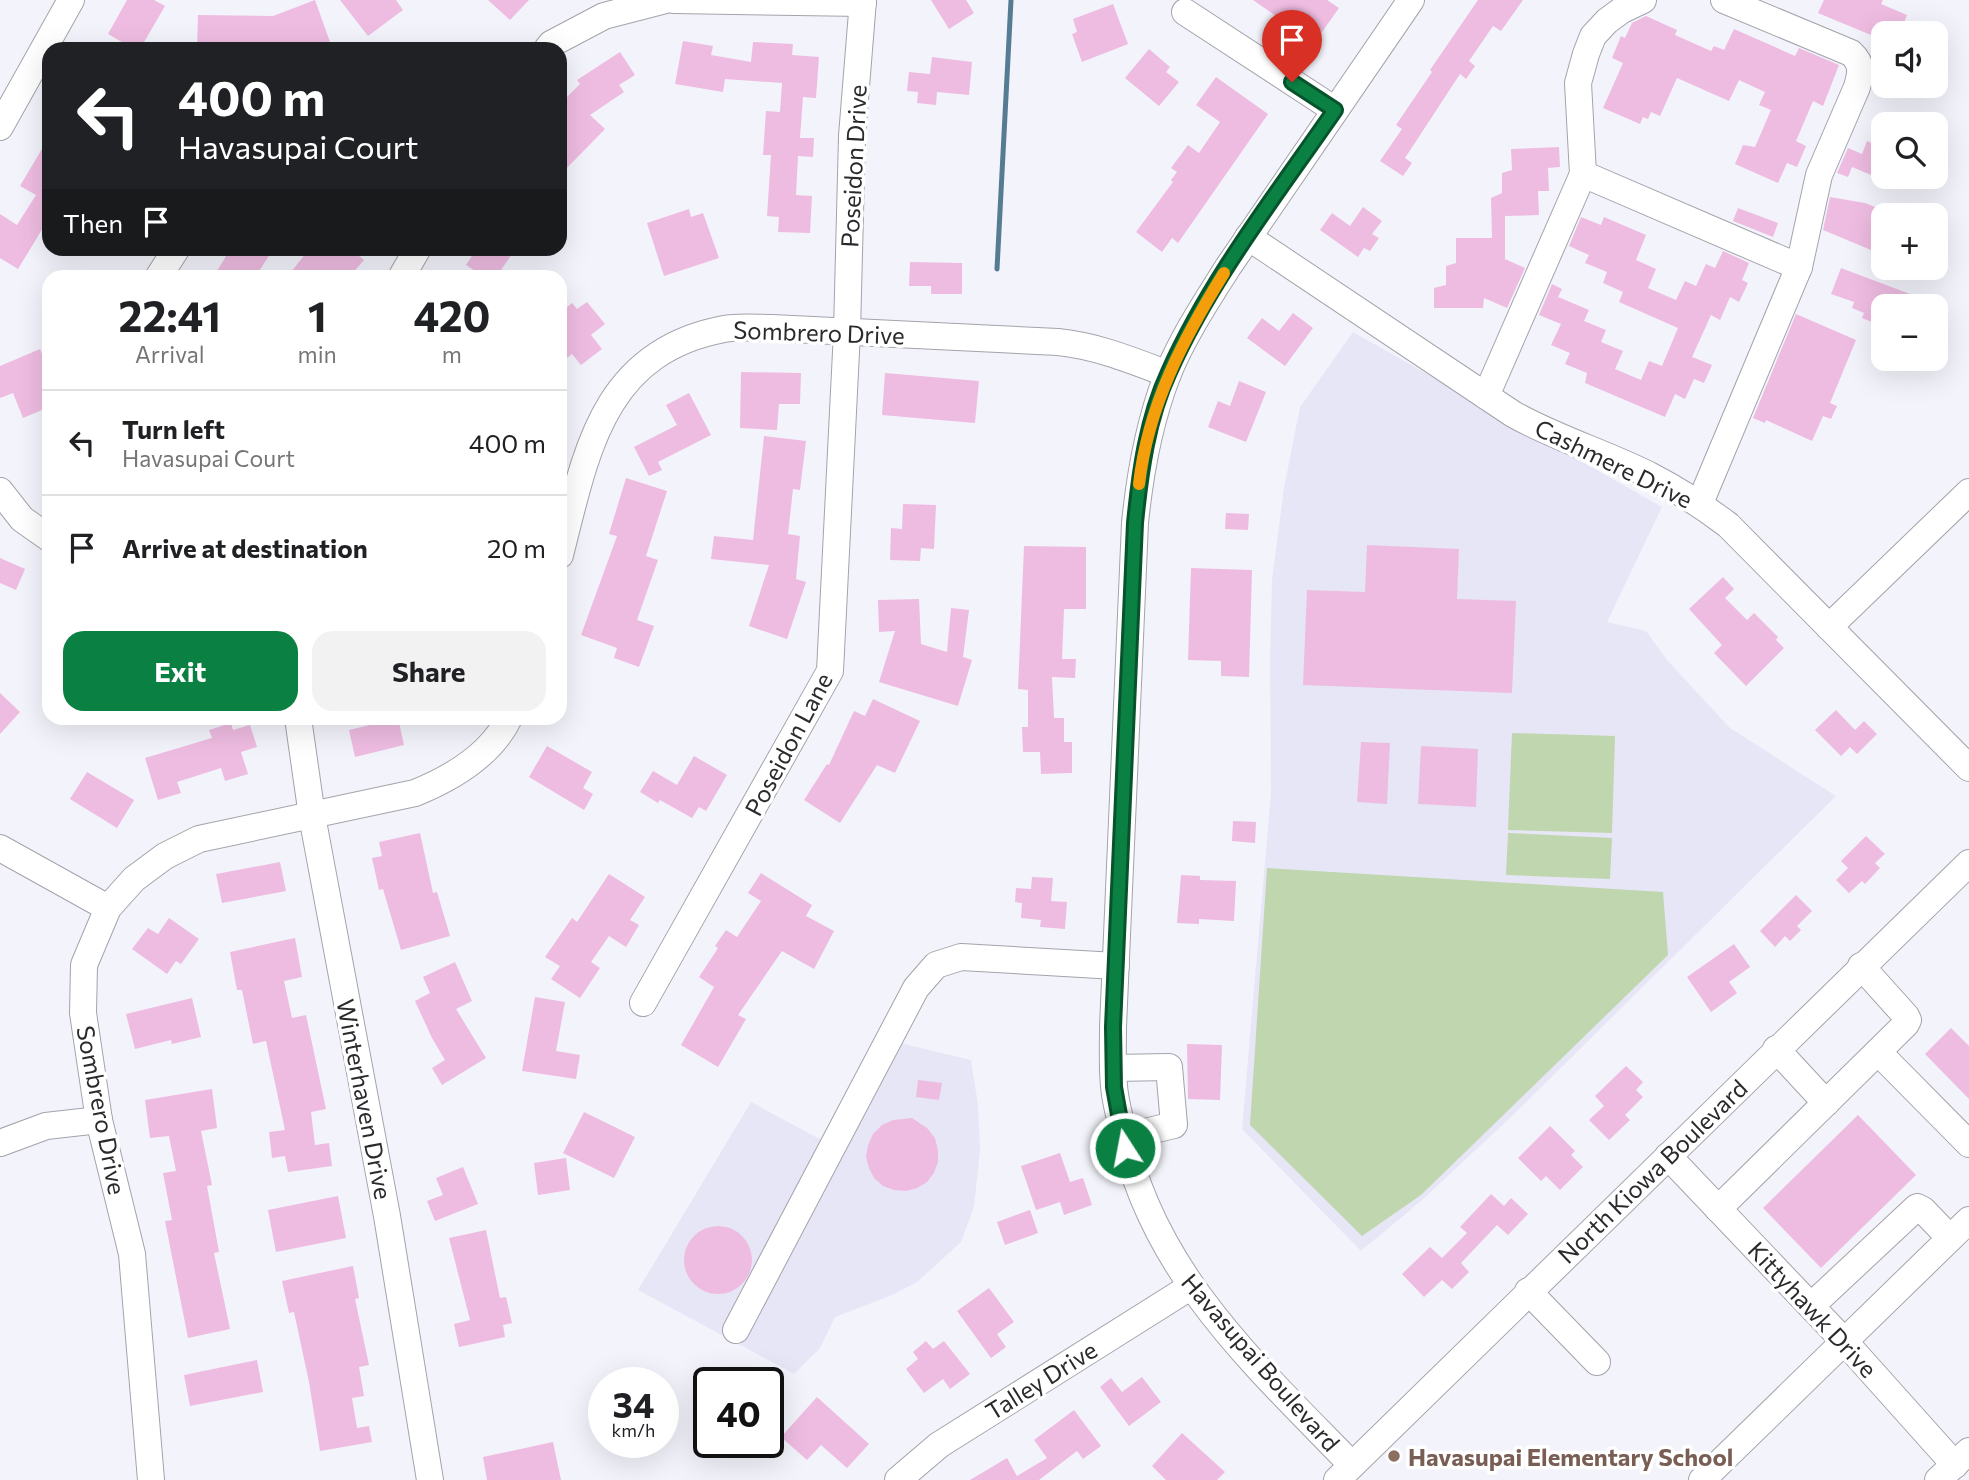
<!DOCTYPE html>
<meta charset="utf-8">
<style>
:root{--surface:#fff;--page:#f2f2f2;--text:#202124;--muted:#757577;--line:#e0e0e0;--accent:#0b8043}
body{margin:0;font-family:Commissioner,sans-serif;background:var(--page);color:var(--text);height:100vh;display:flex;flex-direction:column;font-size:26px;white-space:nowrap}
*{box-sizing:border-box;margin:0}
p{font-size:23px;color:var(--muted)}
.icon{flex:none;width:38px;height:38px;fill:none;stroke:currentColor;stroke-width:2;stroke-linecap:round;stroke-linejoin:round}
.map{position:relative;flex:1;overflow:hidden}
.details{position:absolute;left:42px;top:270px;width:525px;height:455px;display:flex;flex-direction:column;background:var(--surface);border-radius:21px;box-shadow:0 7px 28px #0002}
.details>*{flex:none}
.top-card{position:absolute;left:42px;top:42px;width:525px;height:214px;border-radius:21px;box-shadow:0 7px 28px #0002;background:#202124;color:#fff;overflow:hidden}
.tools{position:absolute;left:1871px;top:21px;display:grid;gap:14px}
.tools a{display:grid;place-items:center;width:77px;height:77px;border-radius:14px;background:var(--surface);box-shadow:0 7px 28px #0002;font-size:35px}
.speed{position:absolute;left:588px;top:1367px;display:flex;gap:14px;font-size:35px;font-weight:700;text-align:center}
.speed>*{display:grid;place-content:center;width:91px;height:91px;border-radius:50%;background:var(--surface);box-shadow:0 7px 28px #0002;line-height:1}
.speed small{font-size:18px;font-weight:400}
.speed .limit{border:4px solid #111;border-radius:10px;background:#fff;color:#111}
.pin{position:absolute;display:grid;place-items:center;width:60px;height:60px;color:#fff;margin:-72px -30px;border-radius:50% 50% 50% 0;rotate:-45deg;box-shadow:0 0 7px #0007}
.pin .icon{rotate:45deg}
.me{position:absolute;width:77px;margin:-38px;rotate:349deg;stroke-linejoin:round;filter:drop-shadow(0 0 5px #0008)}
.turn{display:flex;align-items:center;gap:24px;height:147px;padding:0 21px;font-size:32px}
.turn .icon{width:91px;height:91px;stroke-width:2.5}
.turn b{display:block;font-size:49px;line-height:60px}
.then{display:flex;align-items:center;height:66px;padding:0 21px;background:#0003;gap:14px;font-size:26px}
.eta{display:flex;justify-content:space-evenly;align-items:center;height:119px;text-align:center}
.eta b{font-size:42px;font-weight:700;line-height:49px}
.primary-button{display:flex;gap:14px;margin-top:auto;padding:14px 21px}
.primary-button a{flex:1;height:80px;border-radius:21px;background:var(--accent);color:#fff;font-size:28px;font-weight:700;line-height:80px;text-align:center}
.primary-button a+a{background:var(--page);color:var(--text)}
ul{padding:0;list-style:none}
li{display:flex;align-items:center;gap:21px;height:105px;padding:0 21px;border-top:2px solid var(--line)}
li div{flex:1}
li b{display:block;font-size:26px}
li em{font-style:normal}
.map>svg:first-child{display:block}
.built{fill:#e7e6f6}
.green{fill:#bfd6ae}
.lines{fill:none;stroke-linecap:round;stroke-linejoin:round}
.stream{stroke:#557c93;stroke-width:5}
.building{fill:#eebce1}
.minor-casing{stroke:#a4a3ab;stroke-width:28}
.minor{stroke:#fff;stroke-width:26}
.route-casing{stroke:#07532c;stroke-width:18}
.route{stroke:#0b8043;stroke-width:12}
.slow{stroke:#f59e0b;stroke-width:12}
.education-dot{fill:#8d6e63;stroke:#fff;stroke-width:2.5}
.labels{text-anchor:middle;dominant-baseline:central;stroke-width:7;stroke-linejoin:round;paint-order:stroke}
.street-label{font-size:24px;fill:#2a2a2d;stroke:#fff}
.education-label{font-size:24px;font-weight:bold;fill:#785e54;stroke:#fff;text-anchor:start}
</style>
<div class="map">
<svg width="1969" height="1480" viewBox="0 0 1969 1480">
<rect width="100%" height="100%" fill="#f3f3fb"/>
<g class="built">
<polygon points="1353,332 1662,507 1607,622 1646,631 1667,660 1730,728 1836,796 1510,1118 1421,1201 1361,1251 1242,1129 1271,792 1270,658 1272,580 1284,488 1300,407"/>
<polygon points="875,1037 971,1060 978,1105 980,1150 974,1207 961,1242 917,1282 890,1296 835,1317 820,1348 794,1374 638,1290 751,1102 825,1142"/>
</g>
<g class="green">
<polygon points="1512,733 1615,736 1612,833 1508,830"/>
<polygon points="1508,833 1612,838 1610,879 1506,875"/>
<polygon points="1267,868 1663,892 1668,955 1421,1195 1362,1236 1250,1125"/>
</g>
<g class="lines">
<polyline class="stream" points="997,269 1011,0"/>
</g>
<g class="building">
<polygon points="127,0 154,0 165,6 140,49 134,49 108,34"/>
<polygon points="315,0 330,42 310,49 197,49 198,15 273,16"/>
<polygon points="340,0 396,0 403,10 368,36"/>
<polygon points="488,0 529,0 510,20"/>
<polygon points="931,0 966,0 974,13 949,29"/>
<polygon points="1253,0 1327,0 1339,8 1322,32 1312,26 1305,36"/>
<polygon points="1478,0 1523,0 1501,31 1493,26 1469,61 1475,66 1466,79 1460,74 1405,158 1412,163 1403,176 1380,161 1402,129 1396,125 1432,72 1430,70"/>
<polygon points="1824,0 1883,0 1881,4 1907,15 1900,33 1883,33 1883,40 1818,13"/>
<polygon points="1113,4 1128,44 1082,62 1072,34 1077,32 1073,19"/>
<polygon points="1646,16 1677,30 1675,35 1711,51 1714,46 1724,50 1734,29 1795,56 1799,48 1839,65 1823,106 1813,101 1796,141 1806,146 1797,167 1787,163 1778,183 1735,164 1743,145 1755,147 1771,110 1759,105 1765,92 1739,80 1729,101 1677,78 1660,116 1651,112 1648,119 1643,117 1640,124 1603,108 1623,63 1612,58 1621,36 1625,38 1632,23"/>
<polygon points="683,41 713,46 711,55 751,62 753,42 793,44 792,55 819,57 816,98 803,97 800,138 814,138 813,157 798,156 796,195 812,196 810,233 778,232 779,217 767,216 771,155 763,155 766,111 780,112 782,83 725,79 723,92 675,84"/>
<polygon points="1149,49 1170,67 1166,72 1179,82 1159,106 1125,78"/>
<polygon points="620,52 635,75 619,85 624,92 590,115 605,129 560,175 560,104 580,84 577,80"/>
<polygon points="932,57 972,62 969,95 937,92 936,105 917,103 918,92 907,91 909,72 930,74"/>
<polygon points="1216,77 1268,114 1178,243 1172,238 1162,252 1136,232 1173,182 1171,180 1177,172 1171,168 1188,145 1199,153 1220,122 1196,105"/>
<polygon points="49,137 49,218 18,269 0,258 0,214 17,225 36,195 20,186"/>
<polygon points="1867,141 1883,148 1883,180 1852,167 1848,177 1837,173 1848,148 1862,154"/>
<polygon points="1559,147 1560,167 1548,168 1549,191 1538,191 1539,215 1505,216 1505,259 1525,268 1507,308 1484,298 1483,308 1434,308 1434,288 1446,285 1446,266 1456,263 1456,238 1492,238 1491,198 1502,193 1502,173 1512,170 1511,149"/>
<polygon points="1830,197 1865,203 1883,210 1883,255 1823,230"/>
<polygon points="1363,207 1382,221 1372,234 1379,238 1370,251 1364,248 1358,257 1320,230 1332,213 1350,226"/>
<polygon points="1738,208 1778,223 1773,237 1733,221"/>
<polygon points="689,209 691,217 703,213 719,258 664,276 647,223"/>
<polygon points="1581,217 1601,225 1604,217 1646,235 1636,260 1656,269 1648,288 1676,300 1685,281 1696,286 1706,264 1715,268 1723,251 1749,263 1742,280 1748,283 1739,302 1730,297 1720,320 1711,315 1692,357 1712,365 1704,383 1694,379 1685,399 1675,394 1665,417 1585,383 1587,373 1565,364 1570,353 1551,345 1561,324 1539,315 1552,284 1562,289 1558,297 1589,310 1584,321 1606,330 1601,342 1623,351 1615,369 1641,380 1649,361 1662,366 1678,328 1619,302 1623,292 1603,283 1607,272 1585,263 1589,255 1569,246"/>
<polygon points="231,248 274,248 256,276 225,276 217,271"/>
<polygon points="310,248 349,248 364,260 350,276 288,276"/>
<polygon points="477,248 516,248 497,276 483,276 466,265"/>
<polygon points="910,262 962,263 962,294 931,294 931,286 909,286"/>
<polygon points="1841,268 1939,305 1939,306 1883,306 1883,319 1880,317 1877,324 1862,318 1864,313 1852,308 1854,302 1831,294"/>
<polygon points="587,302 605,324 591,335 602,349 581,365 572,354 560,364 560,313 572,303 577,309"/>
<polygon points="1293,313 1313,328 1285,366 1247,338 1262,318 1279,331"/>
<polygon points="1796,314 1856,340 1830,403 1837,406 1831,419 1823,416 1812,441 1766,420 1765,423 1753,418"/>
<polygon points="40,349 49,373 49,407 23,418 13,393 0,398 0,366"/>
<polygon points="741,372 801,373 800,404 779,404 777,430 740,428"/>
<polygon points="885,373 979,381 975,423 882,415"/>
<polygon points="1239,381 1266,392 1246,442 1208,427 1218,401 1230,406"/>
<polygon points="689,393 711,435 658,462 662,470 649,476 634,447 677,425 666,405"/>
<polygon points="764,436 806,441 800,490 793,489 788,534 800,536 796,579 806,582 787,639 749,626 769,565 711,559 714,536 753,540"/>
<polygon points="626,478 667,491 646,556 658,560 637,620 654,626 639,667 614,658 617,648 581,635 617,536 609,534"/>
<polygon points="903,504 936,505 934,549 921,548 920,561 890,560 891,528 902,529"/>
<polygon points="1226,513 1249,514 1248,530 1225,529"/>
<polygon points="1367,545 1459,549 1457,599 1516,601 1512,693 1303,685 1307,590 1365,592"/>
<polygon points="1024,546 1086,547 1086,609 1064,609 1062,659 1076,659 1075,678 1052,677 1054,718 1064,718 1064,742 1072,742 1072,773 1041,774 1040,752 1023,752 1022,727 1028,727 1028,690 1018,689"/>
<polygon points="0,558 25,569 16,590 0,583"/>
<polygon points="1191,568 1252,570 1249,677 1221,676 1221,661 1188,660"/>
<polygon points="1723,577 1734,589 1725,598 1747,620 1754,613 1778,637 1776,640 1784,648 1746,686 1714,653 1722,645 1689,609"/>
<polygon points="919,599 921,644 947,652 951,608 969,610 963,657 972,660 958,706 879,682 895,631 879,632 878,600"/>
<polygon points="0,693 20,712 0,734"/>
<polygon points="873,699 920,721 895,773 877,765 840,823 804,800 827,764 829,765 854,711 865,716"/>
<polygon points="1836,710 1855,730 1864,721 1877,734 1857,754 1850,747 1841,756 1815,730"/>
<polygon points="373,718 398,718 404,745 355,757 349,730 374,724"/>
<polygon points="231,723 233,730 250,725 257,747 241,752 248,774 225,781 221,768 177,782 181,793 158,800 145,758 212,738 209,730"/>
<polygon points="1361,742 1390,743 1387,804 1357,802"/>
<polygon points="547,746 592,772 583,788 593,794 584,810 529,777"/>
<polygon points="1421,746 1478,749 1476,807 1418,804"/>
<polygon points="694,756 727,775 706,811 699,807 692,818 660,800 658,803 640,792 653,771 677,785"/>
<polygon points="87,772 134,800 117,828 70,799"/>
<polygon points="1233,821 1256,822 1255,843 1232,841"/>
<polygon points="420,833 433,893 437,892 450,936 401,950 383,889 379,890 372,858 382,856 379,842"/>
<polygon points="1866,836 1885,854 1875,863 1880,868 1865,884 1862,881 1849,893 1836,880 1848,868 1841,861"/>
<polygon points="280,862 286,891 222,903 216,874"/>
<polygon points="761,873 812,905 806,916 834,931 814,969 782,951 738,1015 746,1019 718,1067 681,1045 714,987 699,977 718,948 715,946 726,930 737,937 761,901 748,893"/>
<polygon points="609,874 645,897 630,920 639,925 626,947 609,936 591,962 600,968 580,998 551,979 560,966 545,957 572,918 577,922"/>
<polygon points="1181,875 1200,876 1200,880 1236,881 1234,921 1199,919 1199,924 1177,923"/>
<polygon points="1032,877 1053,878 1051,901 1067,902 1065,929 1040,927 1041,920 1021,918 1022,903 1015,902 1016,888 1031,889"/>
<polygon points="1796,895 1812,911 1797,926 1801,930 1790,941 1785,936 1775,947 1760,931"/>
<polygon points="169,918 199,939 181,964 176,961 167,974 132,949 148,928 158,934"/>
<polygon points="295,938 302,977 284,981 292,1018 306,1015 326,1109 311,1112 315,1145 329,1143 332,1166 288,1172 285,1156 272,1158 269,1132 285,1130 266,1041 253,1044 242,990 237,990 230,952"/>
<polygon points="1734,944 1750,967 1729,982 1737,993 1711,1012 1687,977"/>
<polygon points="455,962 472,1001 456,1009 486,1058 442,1085 432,1068 445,1060 432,1038 415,1001 430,993 423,977"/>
<polygon points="535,997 565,1002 556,1051 580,1055 576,1079 522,1071"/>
<polygon points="192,998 201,1037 172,1044 171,1040 135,1049 126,1014"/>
<polygon points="1951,1028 1969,1046 1969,1099 1925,1054"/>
<polygon points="1187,1044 1222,1045 1220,1100 1188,1099"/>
<polygon points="1626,1066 1643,1082 1636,1090 1643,1097 1625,1115 1630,1120 1609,1140 1589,1120 1604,1106 1595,1096"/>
<polygon points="918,1080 942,1083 939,1100 916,1097"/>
<polygon points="212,1089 217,1128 201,1131 212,1185 207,1186 219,1252 214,1253 230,1329 188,1338 165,1221 172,1220 163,1173 176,1171 169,1136 150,1138 145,1100"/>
<polygon points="584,1112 635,1137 614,1178 563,1153"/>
<polygon points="1858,1115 1916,1175 1821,1268 1763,1208"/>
<polygon points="912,1118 927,1128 935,1138 938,1150 938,1162 934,1173 927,1182 917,1188 906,1191 894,1190 883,1186 874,1178 869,1168 866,1157 868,1145 873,1134 882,1125 893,1120"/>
<polygon points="1550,1126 1575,1151 1571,1155 1583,1167 1560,1190 1546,1176 1541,1181 1518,1158"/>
<polygon points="1060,1153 1070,1182 1083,1178 1092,1205 1064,1215 1060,1202 1036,1210 1021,1166"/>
<polygon points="566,1158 570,1190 538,1195 534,1163"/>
<polygon points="463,1167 478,1204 435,1221 427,1201 443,1195 436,1178"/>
<polygon points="1491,1194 1504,1206 1511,1198 1528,1214 1508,1235 1497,1225 1461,1263 1469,1272 1452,1289 1442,1280 1424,1297 1402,1274 1430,1247 1442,1258 1467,1233 1460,1227"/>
<polygon points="338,1196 346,1238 276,1252 268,1210"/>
<polygon points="1030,1210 1038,1233 1005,1245 997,1222"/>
<circle cx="718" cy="1260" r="34"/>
<polygon points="486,1230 500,1298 506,1297 512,1323 503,1325 505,1337 459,1347 454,1324 470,1320 449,1238"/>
<polygon points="353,1266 359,1298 355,1299 369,1365 359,1367 364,1396 352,1398 357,1428 369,1426 372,1442 320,1451 309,1382 294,1312 289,1313 282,1281"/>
<polygon points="989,1288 1014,1322 997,1334 1006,1347 991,1358 957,1311"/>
<polygon points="926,1341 933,1349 944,1341 970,1374 950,1389 943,1379 924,1393 906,1369 918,1359 913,1352"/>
<polygon points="257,1360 263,1392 190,1406 184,1375"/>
<polygon points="1142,1377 1161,1402 1129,1426 1100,1387 1111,1378 1122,1392"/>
<polygon points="817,1397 869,1444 847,1468 821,1445 807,1460 781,1437"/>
<polygon points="1074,1410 1101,1446 1083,1459 1077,1451 1039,1480 970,1480 1007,1458 1017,1476 1047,1458 1034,1440"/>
<polygon points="1182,1433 1225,1472 1217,1480 1166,1480 1152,1466"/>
<polygon points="553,1442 561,1480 487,1480 483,1457"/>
</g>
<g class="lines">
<g class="minor-casing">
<g id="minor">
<polyline points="674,0 863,3"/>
<polyline points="1185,12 1335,110"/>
<polyline points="547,49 551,44 604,16 666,0"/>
<polyline points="0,127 71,0"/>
<polyline points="1583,174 1799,267"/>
<path d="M1248 237 1513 414C1557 439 1606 453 1651 476 1678 490 1703 506 1728 525L1969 768"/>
<polyline points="159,276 177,248"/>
<polyline points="402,276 418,248"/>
<polyline points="1486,396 1583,174 1578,83 1586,54 1593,36 1607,21 1622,10 1643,0"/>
<polyline points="0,491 22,519 49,538"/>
<path d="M1700 503 1799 267 1819 175 1857 87C1861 73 1863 64 1851 53L1724 0"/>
<path d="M560 555C586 453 602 352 724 329 739 326 757 328 772 328L1058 342C1097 346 1131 360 1168 374"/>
<polyline points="1829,627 1969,492"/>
<polyline points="298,718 312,816 387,1216 430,1480"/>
<polyline points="0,848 108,908"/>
<polyline points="643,1003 830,671 847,332 852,136 863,0"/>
<polyline points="1776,1049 1826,1103"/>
<polyline points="1878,1052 1969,1144"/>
<polyline points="1113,1068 1169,1067 1174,1125 1124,1137"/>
<polyline points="0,1143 46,1126 99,1120"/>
<polyline points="1668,1156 1844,1341 1955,1465"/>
<polyline points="1718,1209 1906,1024 1908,1020 1906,1016 1861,966"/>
<polyline points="1528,1291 1597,1362"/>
<polyline points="1811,1306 1917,1207 1923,1210 1950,1238"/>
<polyline points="736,1330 916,988 936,965 961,957 1116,966"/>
<path d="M1352 1465C1255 1365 1150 1270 1122 1128 1119 1114 1115 1100 1114 1086 1112 1066 1113 1046 1113 1027L1135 523C1140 473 1149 423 1167 376 1182 338 1206 302 1228 267L1411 0"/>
<path d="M151 1480 132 1254 99 1120 83 1013 84 965 108 908 134 879 165 856 199 839 415 793C452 778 491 755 509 718"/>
<polyline points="898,1480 939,1445 1190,1287"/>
<polyline points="1337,1480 1969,863"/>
<polyline points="1702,1480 1969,1220"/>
<polyline points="1938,1480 1969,1451"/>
</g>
</g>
<use href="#minor" class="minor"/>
</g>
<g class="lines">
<g class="route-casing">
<path id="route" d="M1125 1148 1114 1087 1113 1027 1135 523C1140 473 1147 419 1169 372 1211 278 1277 194 1335 110L1292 82"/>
</g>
<use href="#route" class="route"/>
<path class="slow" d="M1139 484C1148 406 1183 339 1224 273"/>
</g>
<circle class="education-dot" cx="1394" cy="1456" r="7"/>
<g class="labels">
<g class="street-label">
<text transform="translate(853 166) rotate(-87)">Poseidon Drive</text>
<text transform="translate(819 332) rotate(2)">Sombrero Drive</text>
<text transform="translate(1614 463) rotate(26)">Cashmere Drive</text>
<text transform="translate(788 744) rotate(-62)">Poseidon Lane</text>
<text transform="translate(365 1099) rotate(79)">Winterhaven Drive</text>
<text transform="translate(102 1110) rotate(79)">Sombrero Drive</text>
<text transform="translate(1652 1171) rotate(-44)">North Kiowa Boulevard</text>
<text transform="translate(1813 1309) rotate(47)">Kittyhawk Drive</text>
<text transform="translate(1261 1362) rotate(49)">Havasupai Boulevard</text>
<text transform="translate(1041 1380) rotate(-32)">Talley Drive</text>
</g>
<g class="education-label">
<text x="1408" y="1456">Havasupai Elementary School</text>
</g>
</g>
</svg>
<div class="tools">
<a><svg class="icon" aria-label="sound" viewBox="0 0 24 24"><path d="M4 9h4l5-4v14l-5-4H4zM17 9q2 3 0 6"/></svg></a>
<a><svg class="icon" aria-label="search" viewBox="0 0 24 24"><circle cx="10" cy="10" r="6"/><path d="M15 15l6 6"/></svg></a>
<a>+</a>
<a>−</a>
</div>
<div class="speed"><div>34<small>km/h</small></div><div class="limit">40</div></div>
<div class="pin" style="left:1292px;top:82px;background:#d93025"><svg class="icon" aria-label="arrive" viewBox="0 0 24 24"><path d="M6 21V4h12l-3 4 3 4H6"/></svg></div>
<svg class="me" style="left:1125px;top:1148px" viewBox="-20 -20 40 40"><circle r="17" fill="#0b8043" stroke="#fff" stroke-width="3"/><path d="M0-11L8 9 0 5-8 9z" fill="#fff"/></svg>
<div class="top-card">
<div class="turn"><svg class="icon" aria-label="left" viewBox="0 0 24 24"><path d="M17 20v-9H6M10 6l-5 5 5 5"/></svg><div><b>400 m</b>Havasupai Court</div></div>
<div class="then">Then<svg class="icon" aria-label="arrive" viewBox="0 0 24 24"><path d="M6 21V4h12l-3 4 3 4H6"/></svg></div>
</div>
<section class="details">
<div class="eta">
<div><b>22:41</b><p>Arrival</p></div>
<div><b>1</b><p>min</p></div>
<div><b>420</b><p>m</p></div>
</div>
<ul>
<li><svg class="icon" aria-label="left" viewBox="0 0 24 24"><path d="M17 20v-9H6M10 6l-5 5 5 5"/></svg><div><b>Turn left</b><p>Havasupai Court</p></div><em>400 m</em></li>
<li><svg class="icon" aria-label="arrive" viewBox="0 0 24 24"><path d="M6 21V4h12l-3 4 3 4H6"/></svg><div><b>Arrive at destination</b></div><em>20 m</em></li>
</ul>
<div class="primary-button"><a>Exit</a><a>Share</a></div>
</section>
</div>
